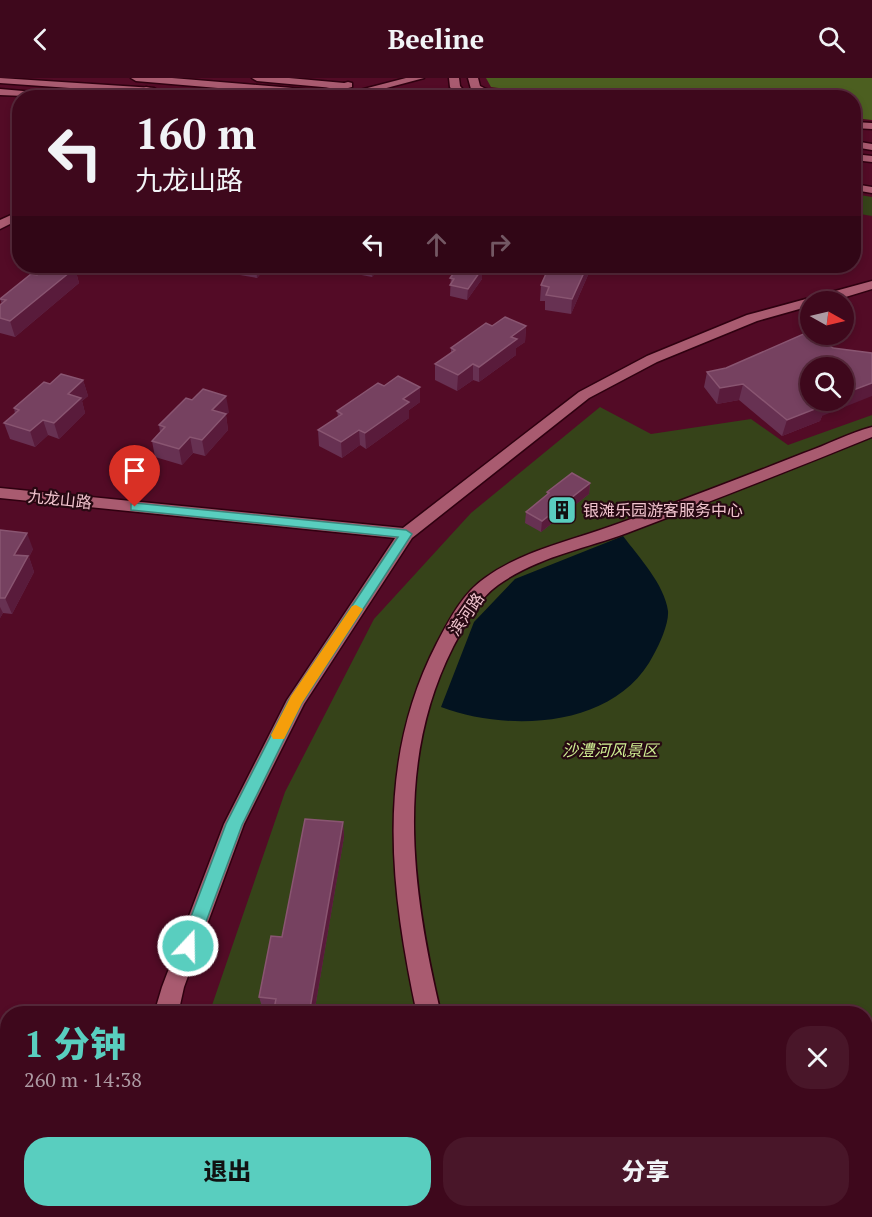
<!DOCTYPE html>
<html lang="zh">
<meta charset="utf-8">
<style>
:root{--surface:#3e081c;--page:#491629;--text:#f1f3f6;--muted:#ad9aa3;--line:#57293b;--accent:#59cebf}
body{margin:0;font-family:"PT Serif","Noto Sans SC",serif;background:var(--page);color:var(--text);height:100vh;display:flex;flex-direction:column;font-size:22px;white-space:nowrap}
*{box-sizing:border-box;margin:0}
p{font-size:20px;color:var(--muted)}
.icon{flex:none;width:33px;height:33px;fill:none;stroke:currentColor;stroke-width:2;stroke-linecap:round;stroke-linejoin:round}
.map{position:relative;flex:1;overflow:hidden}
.panel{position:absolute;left:0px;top:928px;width:873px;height:212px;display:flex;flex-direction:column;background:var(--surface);border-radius:24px 24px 0 0;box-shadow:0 3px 9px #0003,0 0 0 2px var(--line)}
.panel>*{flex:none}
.top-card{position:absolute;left:12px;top:12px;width:849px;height:183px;border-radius:24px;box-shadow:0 3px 9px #0003,0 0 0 2px var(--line);background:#3e081c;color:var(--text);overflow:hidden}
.needle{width:39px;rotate:98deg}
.controls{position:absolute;left:800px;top:213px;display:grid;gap:12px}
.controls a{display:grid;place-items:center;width:54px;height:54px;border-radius:50%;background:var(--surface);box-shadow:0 3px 9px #0003,0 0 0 2px var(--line);font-size:30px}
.pin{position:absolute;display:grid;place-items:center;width:51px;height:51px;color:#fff;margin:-62px -26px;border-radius:50% 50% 50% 0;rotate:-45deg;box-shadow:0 0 6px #0007}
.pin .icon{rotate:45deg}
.me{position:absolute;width:66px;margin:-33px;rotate:21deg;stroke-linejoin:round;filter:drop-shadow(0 0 4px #0008)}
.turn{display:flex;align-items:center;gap:21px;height:126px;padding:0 24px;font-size:27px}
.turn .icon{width:78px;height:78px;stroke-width:2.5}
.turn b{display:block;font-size:42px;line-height:51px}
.lanes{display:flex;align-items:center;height:57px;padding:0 24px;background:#0003;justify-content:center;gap:30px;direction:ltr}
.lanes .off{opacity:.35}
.round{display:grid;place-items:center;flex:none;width:63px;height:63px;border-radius:24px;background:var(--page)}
.head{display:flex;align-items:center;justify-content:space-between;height:102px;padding:0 24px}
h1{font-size:36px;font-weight:800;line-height:45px;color:var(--accent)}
.button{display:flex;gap:12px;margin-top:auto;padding:12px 24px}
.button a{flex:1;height:69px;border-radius:24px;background:var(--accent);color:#111;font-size:24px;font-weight:800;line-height:69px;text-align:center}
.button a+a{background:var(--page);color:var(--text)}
header{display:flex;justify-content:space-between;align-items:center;height:78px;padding:0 24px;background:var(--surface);font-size:27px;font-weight:800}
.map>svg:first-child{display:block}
.green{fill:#364319}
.forest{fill:#4c5f20}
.water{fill:#031320}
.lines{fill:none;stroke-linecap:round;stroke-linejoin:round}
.minor-casing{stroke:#2f0010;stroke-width:3}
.tertiary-casing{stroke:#2f0010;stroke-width:3}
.secondary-casing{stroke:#2f0010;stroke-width:3}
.minor{fill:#a95b70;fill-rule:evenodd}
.tertiary{fill:#a95b70;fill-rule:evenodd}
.secondary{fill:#a95b70;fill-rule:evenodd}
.wall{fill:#673152}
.shaded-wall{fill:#591b3b}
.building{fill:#764160;stroke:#895571;stroke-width:1.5}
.route{fill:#59cebf;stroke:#3a867c;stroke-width:1.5}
.slow{fill:#f59e0b}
.labels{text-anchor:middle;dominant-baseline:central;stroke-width:4.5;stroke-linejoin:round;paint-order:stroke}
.street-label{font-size:16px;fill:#f1c4ce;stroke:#270912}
.poi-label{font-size:16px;fill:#f1c4ce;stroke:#270912;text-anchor:start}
.park-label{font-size:16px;font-style:italic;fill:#cfef93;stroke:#270912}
</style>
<header><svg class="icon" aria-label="back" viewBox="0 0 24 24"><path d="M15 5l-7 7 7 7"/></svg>Beeline<svg class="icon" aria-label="search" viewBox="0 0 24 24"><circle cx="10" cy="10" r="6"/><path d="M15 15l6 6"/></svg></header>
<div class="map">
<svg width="872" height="1139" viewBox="0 0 872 1139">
<rect width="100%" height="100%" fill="#530b26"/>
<g class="green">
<polygon points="854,116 872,119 872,138 854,135"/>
<polygon points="600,329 651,356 751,341 788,367 872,337 872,1139 160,1139 162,1132 866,1132 866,936 209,936 285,714 374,541 471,435"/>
</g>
<polygon class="forest" points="486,0 872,0 872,42 854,40 854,20 577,20 491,9"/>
<path class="water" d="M623 458C638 478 665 507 668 533 669 545 660 565 654 576 617 650 510 655 441 629L474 544 515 501Z"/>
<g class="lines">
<g class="minor-casing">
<g id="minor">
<polygon points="252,0 289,0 344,5 349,8 344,11 257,3"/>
<path d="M468 0H478L480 8 486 11 522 20C504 20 487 21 471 11Z"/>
<polygon points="146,9 150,10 150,14 136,20 121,20"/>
<polygon points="0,11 69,17 74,20 0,17"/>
<path d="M872 349V359C791 392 709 424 627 455 584 471 537 479 498 507 477 522 465 547 453 569 394 685 412 814 441 936H417C390 809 375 685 437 565 449 542 463 515 485 500 518 476 558 466 597 453 621 445 645 436 669 427 714 410 759 393 804 375 827 367 849 355 872 349Z"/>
<polygon points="300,1132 326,1132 325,1139 299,1139"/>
<polygon points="449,1132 475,1132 476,1139 450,1139"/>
</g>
</g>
<g class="tertiary-casing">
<g id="tertiary">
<polygon points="406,0 424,0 349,20 329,20"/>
<polygon points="449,0 459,0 460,8 470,20 459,20 450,9"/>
<polygon points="348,4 352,5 352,9 309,20 290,20"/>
<polygon points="179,13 187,13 199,20 179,17"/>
<polygon points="854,44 872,45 872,51 854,50"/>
<polygon points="854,106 872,109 872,115 854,112"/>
<polygon points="20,133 20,141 0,151 0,142"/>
<polygon points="872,203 872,211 829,224 810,224 810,228 757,243 657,284 589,320 412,460 304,626 244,746 184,909 178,936 154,936 162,909 224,746 287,622 395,460 0,420 0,410 403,450 579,314 647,278 747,237"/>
<polygon points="101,1132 127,1132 125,1139 99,1139"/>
</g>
</g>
<g class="secondary-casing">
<g id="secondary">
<polygon points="0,0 154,10 159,13 154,16 0,5"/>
<polygon points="131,0 172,0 375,17 380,20 333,20 136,3"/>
<polygon points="854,63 872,66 872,72 854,69"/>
<polygon points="854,76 872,78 872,84 854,82"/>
</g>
</g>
<use href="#minor" class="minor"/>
<use href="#tertiary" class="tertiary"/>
<use href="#secondary" class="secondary"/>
</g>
<g class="wall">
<polygon points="141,188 165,188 162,191"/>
<polygon points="232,188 267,188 257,200 234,196"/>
<polygon points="351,188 381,188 372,199 351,195"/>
<polygon points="75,190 79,205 15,259 0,255 0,227 2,226 0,221 37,197"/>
<polygon points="485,190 482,195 482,201 467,222 450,218 451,194"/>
<polygon points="588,197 571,236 545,232 545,223 540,223 541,207"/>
<polygon points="492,248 526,248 525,264 516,270 516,277 479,304 473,302 457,313 435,302 435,286 451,275 451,270"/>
<polygon points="726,290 822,338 820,343 782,358 739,322 717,326 704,309 707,294"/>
<polygon points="83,302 88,318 82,323 85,335 59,361 48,357 35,369 10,361 4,345 15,336 14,330 50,306"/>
<polygon points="384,308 420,309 420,324 409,332 409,340 366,371 360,367 342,380 319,368 318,352 338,339 337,333"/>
<polygon points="229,334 226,337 228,352 205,378 193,375 182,387 155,379 152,363 160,354 159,347"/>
<polygon points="590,405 589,416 541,454 525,445 526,434 547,417 547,414"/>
<polygon points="0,452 33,471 29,479 34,494 12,536 3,535 0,540"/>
<polygon points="343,744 344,759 314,936 273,936 274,933 263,932 259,919 282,859"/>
</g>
<g class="shaded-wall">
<polygon points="256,188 267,188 257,200"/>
<polygon points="372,188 381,188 372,199 371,189"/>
<polygon points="480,188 485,188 485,190 482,195 482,201 467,222 468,211"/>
<polygon points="587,188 589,188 588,197 571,236 572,221"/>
<polygon points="75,190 79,205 15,259 10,243"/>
<polygon points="526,248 525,264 516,270 516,277 479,304 479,289 511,259"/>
<polygon points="473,286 473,302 457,313 458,297"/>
<polygon points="83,302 88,318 82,323 85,335 59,361 54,345 68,316"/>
<polygon points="872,305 872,318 822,338 820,343 782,358 787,342 825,322 843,322 843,316"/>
<polygon points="743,306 739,322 717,326 720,310"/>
<polygon points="420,309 420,324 409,332 409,340 366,371 365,355 403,321"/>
<polygon points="226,318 229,334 226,337 228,352 205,378 202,362 212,332"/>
<polygon points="43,342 48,357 35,369 30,353"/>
<polygon points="359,352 360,367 342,380 341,364"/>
<polygon points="190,359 193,375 182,387 179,371"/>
<polygon points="590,405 589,416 541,454 542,443"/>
<polygon points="27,455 33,471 29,479 34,494 12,536 5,520 14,477"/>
<polygon points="0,529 3,535 0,540"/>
<polygon points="343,744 344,759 314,936 309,936"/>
<polygon points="278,1132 283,1132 283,1139 277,1139"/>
</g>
<g class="building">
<polygon points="49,188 65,188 75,190 10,243 0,240 0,227 6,222 0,221 31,196 37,197"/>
<polygon points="456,188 480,188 478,190 482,191 468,211 450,207 454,201 450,200 454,195 451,194"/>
<polygon points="559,188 587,188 572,221 546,217 549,209 541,207 549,189 558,190"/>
<polygon points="505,239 526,248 511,259 517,261 479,289 473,286 458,297 435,286 455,272 451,270 486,245 492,248"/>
<polygon points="808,254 810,255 810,256 813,256 833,270 872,275 872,305 843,316 843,290 810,290 810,322 825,322 821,324 825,327 787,342 743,306 720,310 707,294 726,290"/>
<polygon points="61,296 83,302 68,316 81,320 54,345 43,342 30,353 4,345 19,332 14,330 44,304 50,306"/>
<polygon points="398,298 420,309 403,321 409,324 365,355 359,352 341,364 318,352 342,336 337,333 378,305 384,308"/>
<polygon points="203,311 226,318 212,332 226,336 202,362 190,359 179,371 152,363 165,349 159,347 186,320 192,322"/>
<polygon points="572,395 590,405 542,443 526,434 549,415 547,414"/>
<polygon points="0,452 27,455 14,477 28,478 5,520 0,520"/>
<polygon points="305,741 343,744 309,936 273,936 276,921 259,919 271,858 282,859"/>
<polygon points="206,1132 278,1132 277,1139 205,1139"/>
</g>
<polygon class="route" points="135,425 406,452 412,456 302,625 242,747 197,868 194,874 188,876 182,874 180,868 226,746 289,622 398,459 131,432 131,426"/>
<polygon class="slow" points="356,527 363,531 302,625 284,661 273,661 271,657 291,618 352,528"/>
<defs>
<g id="building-square" transform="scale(1.5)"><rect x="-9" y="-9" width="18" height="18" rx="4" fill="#59cebf" stroke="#270912"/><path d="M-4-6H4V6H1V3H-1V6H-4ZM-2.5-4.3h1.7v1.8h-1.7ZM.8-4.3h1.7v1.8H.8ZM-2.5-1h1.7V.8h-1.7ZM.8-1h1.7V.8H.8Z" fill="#111"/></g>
</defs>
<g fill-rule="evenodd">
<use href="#building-square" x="562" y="432"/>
</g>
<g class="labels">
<g class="street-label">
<text transform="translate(60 421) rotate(6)">九龙山路</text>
<text transform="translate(466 536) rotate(-55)">滨河路</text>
</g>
<g class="poi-label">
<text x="583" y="432">银滩乐园游客服务中心</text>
</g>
<g class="park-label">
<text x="610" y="672">沙澧河风景区</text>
</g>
</g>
</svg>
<div class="controls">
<a><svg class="needle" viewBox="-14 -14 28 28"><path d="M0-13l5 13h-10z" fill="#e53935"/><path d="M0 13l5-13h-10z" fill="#ad9aa3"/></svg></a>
<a><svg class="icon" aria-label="search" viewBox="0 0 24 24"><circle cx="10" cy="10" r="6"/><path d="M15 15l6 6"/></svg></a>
</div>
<div class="pin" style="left:135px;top:429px;background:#d93025"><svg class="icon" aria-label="arrive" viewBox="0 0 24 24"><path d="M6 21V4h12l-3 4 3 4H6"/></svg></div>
<svg class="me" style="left:188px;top:868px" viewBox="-20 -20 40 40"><circle r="17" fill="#59cebf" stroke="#fff" stroke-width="3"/><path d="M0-11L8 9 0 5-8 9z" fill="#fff"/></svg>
<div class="top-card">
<div class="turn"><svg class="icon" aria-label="left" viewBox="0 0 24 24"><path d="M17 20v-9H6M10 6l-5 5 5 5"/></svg><div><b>160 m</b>九龙山路</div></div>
<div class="lanes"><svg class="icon" aria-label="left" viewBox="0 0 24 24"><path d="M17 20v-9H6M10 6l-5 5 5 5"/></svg><svg class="icon off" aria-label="ahead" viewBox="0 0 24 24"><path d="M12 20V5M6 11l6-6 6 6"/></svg><svg class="icon off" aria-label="right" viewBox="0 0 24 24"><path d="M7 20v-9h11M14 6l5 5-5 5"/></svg></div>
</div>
<section class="panel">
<div class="head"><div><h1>1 分钟</h1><p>260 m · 14:38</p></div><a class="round"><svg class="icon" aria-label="close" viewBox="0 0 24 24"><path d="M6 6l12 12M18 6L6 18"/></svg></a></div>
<div class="button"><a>退出</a><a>分享</a></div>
</section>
</div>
